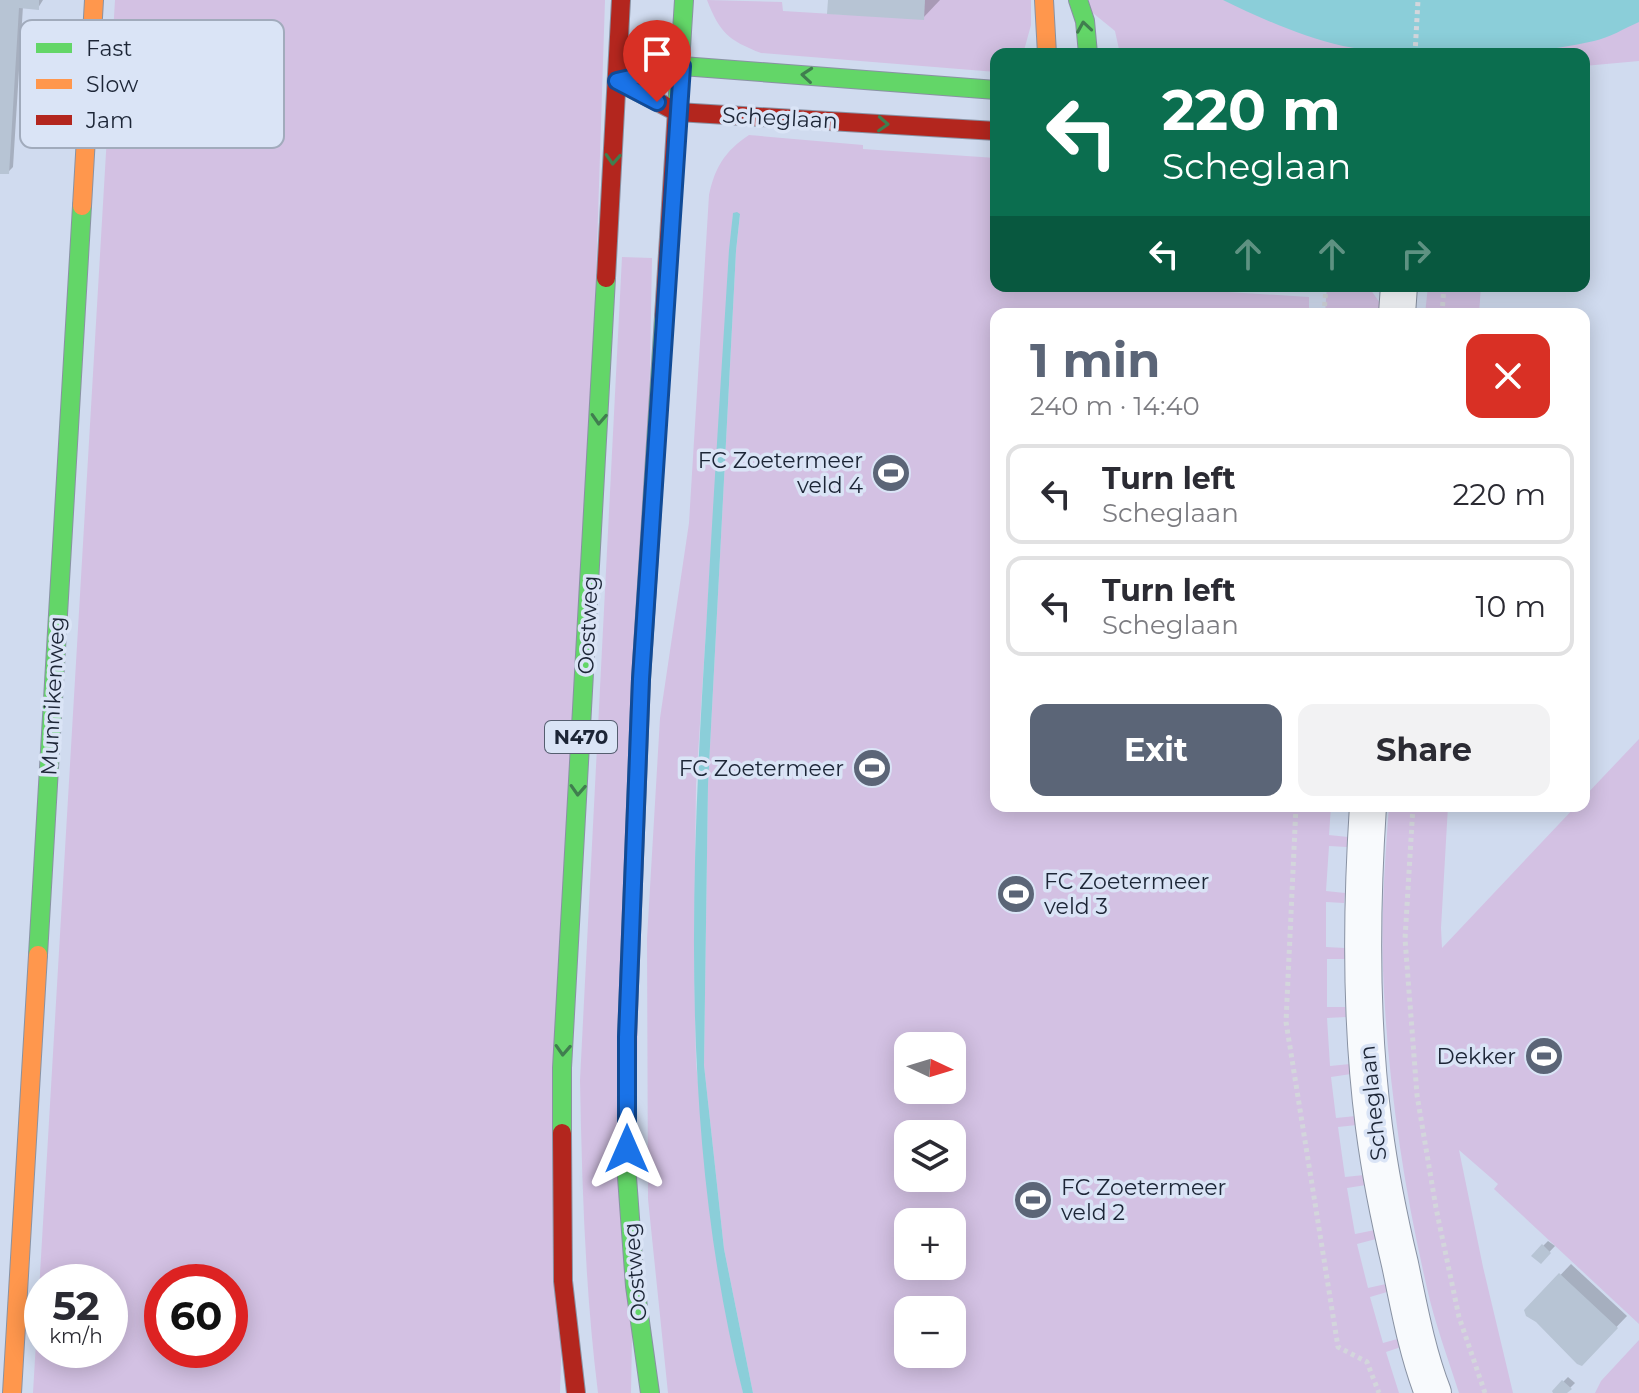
<!DOCTYPE html>
<meta charset="utf-8">
<style>
:root{--surface:#fff;--page:#f2f2f3;--text:#2b2b33;--muted:#7c7c81;--line:#e1e1e2;--accent:#5b6577}
body{margin:0;font-family:Montserrat,sans-serif;background:var(--page);color:var(--text);height:100vh;display:flex;flex-direction:column;font-size:30px;white-space:nowrap}
*{box-sizing:border-box;margin:0}
p{font-size:26px;color:var(--muted)}
.icon{flex:none;width:44px;height:44px;fill:none;stroke:currentColor;stroke-width:2;stroke-linecap:round;stroke-linejoin:round}
.map{position:relative;flex:1;overflow:hidden}
.sheet{position:absolute;left:990px;top:308px;width:600px;height:504px;display:flex;flex-direction:column;background:var(--surface);border-radius:16px;box-shadow:0 4px 20px #0003}
.sheet>*{flex:none}
.guide{position:absolute;left:990px;top:48px;width:600px;height:244px;border-radius:16px;box-shadow:0 4px 20px #0003;background:#0b6e4f;color:#fff;overflow:hidden}
.needle{width:52px;rotate:94deg}
.buttons{position:absolute;left:894px;top:1032px;display:grid;gap:16px}
.buttons a{display:grid;place-items:center;width:72px;height:72px;border-radius:16px;background:var(--surface);box-shadow:0 4px 20px #0003;font-size:40px}
.speed{position:absolute;left:24px;top:1264px;display:flex;gap:16px;font-size:40px;font-weight:700;text-align:center}
.speed>*{display:grid;place-content:center;width:104px;height:104px;border-radius:50%;background:var(--surface);box-shadow:0 4px 20px #0003;line-height:1}
.speed small{font-size:20px;font-weight:400}
.speed .limit{border:12px solid #d22;background:#fff;color:#111}
.pin{position:absolute;display:grid;place-items:center;width:68px;height:68px;color:#fff;margin:-82px -34px;border-radius:50% 50% 50% 0;rotate:-45deg;box-shadow:0 0 8px #0007}
.pin .icon{rotate:45deg}
.me{position:absolute;width:88px;margin:-44px;rotate:0deg;stroke-linejoin:round;filter:drop-shadow(0 0 6px #0008)}
.turn{display:flex;align-items:center;gap:28px;height:168px;padding:0 40px;font-size:36px}
.turn .icon{width:104px;height:104px;stroke-width:2.5}
.turn b{display:block;font-size:56px;line-height:68px}
.lanes{display:flex;align-items:center;height:76px;padding:0 40px;background:#0003;justify-content:center;gap:40px;direction:ltr}
.lanes .off{opacity:.35}
.round{display:grid;place-items:center;flex:none;width:84px;height:84px;border-radius:16px;background:var(--page)}
.summary{display:flex;align-items:center;justify-content:space-between;height:136px;padding:0 40px}
h1{font-size:48px;font-weight:700;line-height:60px;color:var(--accent)}
.button{display:flex;gap:16px;margin-top:auto;padding:16px 40px}
.button a{flex:1;height:92px;border-radius:16px;background:var(--accent);color:#fff;font-size:32px;font-weight:700;line-height:92px;text-align:center}
.button a+a{background:var(--page);color:var(--text)}
ul{padding:0;list-style:none}
li{display:flex;align-items:center;gap:24px;height:100px;margin:0 16px 12px;padding:0 24px;border:4px solid var(--line);border-radius:16px}
li div{flex:1}
li b{display:block;font-size:30px}
li em{font-style:normal}
.map>svg:first-child{display:block}
.green{fill:#d3c1e3;fill-rule:evenodd}
.water{fill:#8bced9}
.shadow{fill:#0003}
.building{fill:#b7c4d4}
.lines{fill:none;stroke-linecap:round;stroke-linejoin:round}
.street-casing{stroke:#8992a3;stroke-width:38}
.fast-casing{stroke:#8992a3;stroke-width:20}
.slow-casing{stroke:#8992a3;stroke-width:20}
.jam-casing{stroke:#8992a3;stroke-width:20}
.path{stroke:#d3d6dc;stroke-width:5;stroke-dasharray:4 4;stroke-linecap:butt}
.street{stroke:#f8fafd;stroke-width:36}
.fast{stroke:#63d668;stroke-width:18}
.slow{stroke:#ff974d;stroke-width:18}
.jam{stroke:#b3261e;stroke-width:18}
.oneway{stroke:#407e4f}
.route-casing{stroke:#114b97;stroke-width:20}
.route{stroke:#1a73e8;stroke-width:14}
.labels{text-anchor:middle;dominant-baseline:central;stroke-width:7;stroke-linejoin:round;paint-order:stroke}
.shield{fill:#dae4f6;stroke:#555e70;stroke-width:2}
.shield-label{font-size:20px;font-weight:bold;fill:#1c2536}
.street-label{font-size:22px;fill:#1c2536;stroke:#dae4f6}
.poi-label{font-size:22px;fill:#1c2536;stroke:#dae4f6;text-anchor:end}
.key{fill:#dae4f6;stroke:#a1abbc;stroke-width:2}
.key-label{font-size:22px;fill:#1c2536}
</style>
<div class="map">
<svg width="1639" height="1393" viewBox="0 0 1639 1393">
<rect width="100%" height="100%" fill="#d0dbef"/>
<g class="green">
<path d="M115 0H605L560 1393H33ZM42 1282H110V1350H42ZM162 1282H230V1350H162Z"/>
<path d="M707 0 782 2 783 11 849 15 884 0H1031V25L1023 54H996V72L761 53C728 40 720 33 707 0Z"/>
<polygon points="1077,0 1639,0 1639,61 1584,66 1584,54 1120,54 1115,31"/>
<path d="M749 135 863 145V149L996 158V286H1131L1309 297V314H996V806H1331L1329 835 1348 837 1347 847 1329 846 1326 891 1345 893 1344 903 1326 902V947L1345 948V959H1327V1007H1345L1346 1017 1327 1018 1330 1066 1350 1064 1351 1074 1331 1077 1336 1118 1356 1116 1357 1125 1338 1127 1345 1177 1364 1175 1366 1185 1347 1188 1355 1234 1375 1230 1376 1239 1357 1244 1368 1288 1386 1284 1387 1292 1370 1297 1383 1343 1401 1338 1404 1346 1386 1352 1399 1393H753L724 1249 704 1065 708 785 736 251 740 215 733 214 696 785 694 957 696 1063 715 1249 743 1393H668L648 1199 647 939 660 718 689 523 709 195C715 167 725 151 749 135ZM908 1046H952V1090H908ZM908 1134H952V1178H908ZM908 1222H952V1266H908ZM908 1310H952V1354H908Z"/>
<path d="M622 257 652 258 631 1393H598C585 1289 582 1185 580 1080Z"/>
<polygon points="1327,286 1368,286 1380,303 1380,314 1325,314"/>
<polygon points="1428,286 1481,286 1479,314 1425,314"/>
<path d="M1639 739V1324L1494 1189 1498 1184 1459 1150 1483 1267 1513 1393H1459C1448 1358 1435 1324 1427 1288 1403 1185 1387 1076 1383 970 1381 915 1385 861 1389 806H1448L1441 928 1442 948 1576 806H1584V797Z"/>
<polygon points="1639,1340 1639,1393 1595,1393 1601,1381"/>
</g>
<g class="water">
<path d="M1223 0H1639V22C1625 28 1609 38 1594 41 1518 58 1419 61 1343 46 1302 37 1260 18 1223 0Z"/>
<path d="M737 212 740 214 736 251 708 785 704 1065 724 1249 753 1393H743C680 1144 690 884 706 630 713 503 721 377 729 250L733 213Z"/>
</g>
<g class="shadow">
<polygon points="0,0 43,0 38,8 23,6 13,167 8,172 0,172"/>
<polygon points="830,0 940,0 923,18"/>
<polygon points="1548,1241 1555,1246 1541,1261 1534,1255"/>
<polygon points="1571,1264 1627,1316 1582,1363 1526,1311"/>
<polygon points="1568,1377 1575,1383 1565,1393 1556,1393 1554,1391"/>
</g>
<g class="building">
<polygon points="0,0 39,0 39,10 19,8 9,174 0,174"/>
<polygon points="828,0 925,0 924,20 827,14"/>
<polygon points="1542,1244 1551,1253 1541,1264 1531,1256"/>
<polygon points="1559,1273 1618,1328 1582,1366 1577,1364 1536,1322 1526,1316 1524,1310"/>
<polygon points="1562,1380 1572,1389 1567,1393 1553,1393 1552,1391"/>
</g>
<g class="lines">
<g class="street-casing">
<g id="street">
<polyline points="1397,314 1399,286"/>
<path d="M1368 806C1361 912 1360 1021 1374 1127 1380 1173 1389 1218 1400 1264 1409 1307 1417 1352 1433 1393"/>
</g>
</g>
<g class="fast-casing">
<g id="fast">
<polyline points="1078,0 1085,21 1088,54"/>
<polyline points="644,75 682,66 996,90"/>
<polyline points="677,110 684,0"/>
<polyline points="38,955 82,206"/>
<polyline points="562,1133 562,1068 606,278"/>
<polyline points="650,1393 635,1286 627,1177 627,1037 641,679 664,317"/>
</g>
</g>
<g class="slow-casing">
<g id="slow">
<polyline points="1044,0 1047,54"/>
<polyline points="82,206 94,0"/>
<polyline points="12,1393 38,955"/>
</g>
</g>
<g class="jam-casing">
<g id="jam">
<polyline points="617,81 677,112 996,131"/>
<polyline points="606,278 621,0"/>
<polyline points="664,317 677,110"/>
<polyline points="562,1133 563,1281 576,1393"/>
</g>
</g>
<g class="path">
<polyline points="1415,54 1418,0"/>
<polyline points="1324,314 1326,286"/>
<polyline points="1442,314 1444,286"/>
<polyline points="1296,806 1286,1022 1338,1347 1367,1362 1379,1393"/>
<polyline points="1413,806 1405,939 1417,1095 1436,1208 1459,1317 1485,1393"/>
</g>
<use href="#street" class="street"/>
<use href="#fast" class="fast"/>
<use href="#slow" class="slow"/>
<use href="#jam" class="jam"/>
</g>
<defs><path id="oneway-chevron" d="M-2-3.5L2.5 0L-2 3.5" fill="none" stroke-width="1.6" stroke-linecap="round" stroke-linejoin="round" transform="scale(2)"/></defs>
<g class="oneway">
<use href="#oneway-chevron" transform="translate(1084 27) rotate(-99)"/>
<use href="#oneway-chevron" transform="translate(807 75) rotate(-175)"/>
<use href="#oneway-chevron" transform="translate(883 124) rotate(3)"/>
<use href="#oneway-chevron" transform="translate(613 159) rotate(93)"/>
<use href="#oneway-chevron" transform="translate(599 419) rotate(93)"/>
<use href="#oneway-chevron" transform="translate(578 790) rotate(93)"/>
<use href="#oneway-chevron" transform="translate(563 1050) rotate(93)"/>
</g>
<g class="lines">
<g class="route-casing">
<polyline id="route" points="627,1149 627,1037 641,679 682,66 617,81 657,102"/>
</g>
<use href="#route" class="route"/>
</g>
<defs>
<g id="stadium-disc" transform="scale(2)"><circle r="9.5" fill="#5b6577" stroke="#dae4f6"/><path d="M0-5a6.5 5 0 1 0 0 10a6.5 5 0 1 0 0-10ZM-3.5-1.8h7v3.6h-7Z" fill="#fff"/></g>
</defs>
<g fill-rule="evenodd">
<use href="#stadium-disc" x="891" y="473"/>
<use href="#stadium-disc" x="872" y="768"/>
<use href="#stadium-disc" x="1016" y="894"/>
<use href="#stadium-disc" x="1544" y="1056"/>
<use href="#stadium-disc" x="1033" y="1200"/>
</g>
<g class="labels">
<rect class="shield" x="545" y="721" width="72" height="32" rx="6"/>
<g class="shield-label">
<text x="581" y="737">N470</text>
</g>
<g class="street-label">
<text transform="translate(780 118) rotate(3)">Scheglaan</text>
<text transform="translate(588 625) rotate(-87)">Oostweg</text>
<text transform="translate(53 696) rotate(-87)">Munnikenweg</text>
<text transform="translate(1373 1103) rotate(-96)">Scheglaan</text>
<text transform="translate(635 1272) rotate(-95)">Oostweg</text>
</g>
<g class="poi-label">
<text x="863" y="460">FC Zoetermeer<tspan x="863" dy="25">veld 4</tspan></text>
<text x="844" y="768">FC Zoetermeer</text>
<text x="1044" y="881" text-anchor="start">FC Zoetermeer<tspan x="1044" dy="25">veld 3</tspan></text>
<text x="1516" y="1056">Dekker</text>
<text x="1061" y="1187" text-anchor="start">FC Zoetermeer<tspan x="1061" dy="25">veld 2</tspan></text>
</g>
</g>
<rect x="20" y="20" width="264" height="128" rx="12" class="key"/>
<rect x="36" y="43" width="36" height="10" fill="#63d668"/>
<rect x="36" y="79" width="36" height="10" fill="#ff974d"/>
<rect x="36" y="115" width="36" height="10" fill="#b3261e"/>
<g class="key-label">
<text x="86" y="56">Fast</text>
<text x="86" y="92">Slow</text>
<text x="86" y="128">Jam</text>
</g>
</svg>
<div class="buttons">
<a><svg class="needle" viewBox="-14 -14 28 28"><path d="M0-13l5 13h-10z" fill="#e53935"/><path d="M0 13l5-13h-10z" fill="#7c7c81"/></svg></a>
<a><svg class="icon" aria-label="layers" viewBox="0 0 24 24"><path d="M12 4l9 5-9 5-9-5zM3 14l9 5 9-5"/></svg></a>
<a>+</a>
<a>−</a>
</div>
<div class="speed"><div>52<small>km/h</small></div><div class="limit">60</div></div>
<div class="pin" style="left:657px;top:102px;background:#d93025"><svg class="icon" aria-label="arrive" viewBox="0 0 24 24"><path d="M6 21V4h12l-3 4 3 4H6"/></svg></div>
<svg class="me" style="left:627px;top:1149px" viewBox="-20 -20 40 40"><path d="M0-17L14 15 0 8-14 15z" fill="#1a73e8" stroke="#fff" stroke-width="4"/></svg>
<div class="guide">
<div class="turn"><svg class="icon" aria-label="left" viewBox="0 0 24 24"><path d="M17 20v-9H6M10 6l-5 5 5 5"/></svg><div><b>220 m</b>Scheglaan</div></div>
<div class="lanes"><svg class="icon" aria-label="left" viewBox="0 0 24 24"><path d="M17 20v-9H6M10 6l-5 5 5 5"/></svg><svg class="icon off" aria-label="ahead" viewBox="0 0 24 24"><path d="M12 20V5M6 11l6-6 6 6"/></svg><svg class="icon off" aria-label="ahead" viewBox="0 0 24 24"><path d="M12 20V5M6 11l6-6 6 6"/></svg><svg class="icon off" aria-label="right" viewBox="0 0 24 24"><path d="M7 20v-9h11M14 6l5 5-5 5"/></svg></div>
</div>
<section class="sheet">
<div class="summary"><div><h1>1 min</h1><p>240 m · 14:40</p></div><a class="round" style="background:#d93025;color:#fff"><svg class="icon" aria-label="close" viewBox="0 0 24 24"><path d="M6 6l12 12M18 6L6 18"/></svg></a></div>
<ul>
<li><svg class="icon" aria-label="left" viewBox="0 0 24 24"><path d="M17 20v-9H6M10 6l-5 5 5 5"/></svg><div><b>Turn left</b><p>Scheglaan</p></div><em>220 m</em></li>
<li><svg class="icon" aria-label="left" viewBox="0 0 24 24"><path d="M17 20v-9H6M10 6l-5 5 5 5"/></svg><div><b>Turn left</b><p>Scheglaan</p></div><em>10 m</em></li>
</ul>
<div class="button"><a>Exit</a><a>Share</a></div>
</section>
</div>
